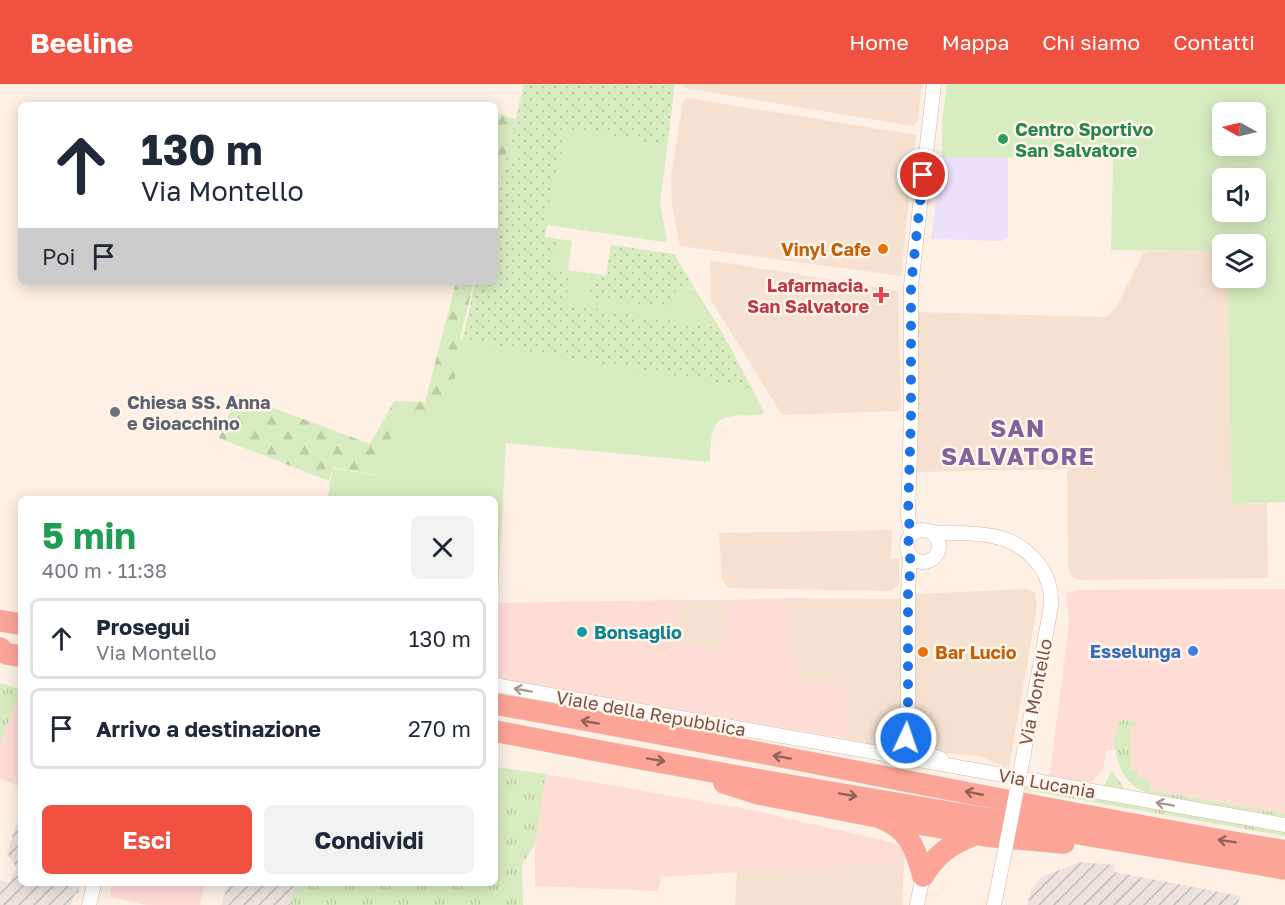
<!DOCTYPE html>
<html lang="it">
<meta charset="utf-8">
<style>
:root{--surface:#fff;--page:#f2f2f3;--text:#1f2937;--muted:#747a83;--line:#e0e1e3;--accent:#f05141}
body{margin:0;font-family:"Golos Text",sans-serif;background:var(--page);color:var(--text);height:100vh;display:flex;flex-direction:column;font-size:22px;white-space:nowrap}
*{box-sizing:border-box;margin:0}
p{font-size:20px;color:var(--muted)}
.icon{flex:none;width:33px;height:33px;fill:none;stroke:currentColor;stroke-width:2;stroke-linecap:round;stroke-linejoin:round}
.map{position:relative;flex:1;overflow:hidden}
.drawer{position:absolute;left:18px;top:412px;width:480px;height:390px;display:flex;flex-direction:column;background:var(--surface);border-radius:9px;box-shadow:0 3px 15px #0003}
.drawer>*{flex:none}
.top-card{position:absolute;left:18px;top:18px;width:480px;height:183px;border-radius:9px;box-shadow:0 3px 15px #0003;background:#fff;color:var(--text);overflow:hidden}
.needle{width:39px;rotate:278deg}
.fabs{position:absolute;left:1212px;top:18px;display:grid;gap:12px}
.fabs a{display:grid;place-items:center;width:54px;height:54px;border-radius:9px;background:var(--surface);box-shadow:0 3px 15px #0003;font-size:30px}
.pin{position:absolute;display:grid;place-items:center;width:51px;height:51px;color:#fff;margin:-26px;border:3px solid #fff;border-radius:50%;box-shadow:0 2px 6px #0007}
.me{position:absolute;width:66px;margin:-33px;rotate:3deg;stroke-linejoin:round;filter:drop-shadow(0 0 4px #0008)}
.turn{display:flex;align-items:center;gap:21px;height:126px;padding:0 24px;font-size:27px}
.turn .icon{width:78px;height:78px;stroke-width:2.5}
.turn b{display:block;font-size:42px;line-height:51px}
.then{display:flex;align-items:center;height:57px;padding:0 24px;background:#0003;gap:12px;font-size:22px}
.round{display:grid;place-items:center;flex:none;width:63px;height:63px;border-radius:9px;background:var(--page)}
.headline{display:flex;align-items:center;justify-content:space-between;height:102px;padding:0 24px}
h1{font-size:36px;font-weight:700;line-height:45px;color:#1e9e55}
.button{display:flex;gap:12px;margin-top:auto;padding:12px 24px}
.button a{flex:1;height:69px;border-radius:9px;background:var(--accent);color:#fff;font-size:24px;font-weight:700;line-height:69px;text-align:center}
.button a+a{background:var(--page);color:var(--text)}
ul{padding:0;list-style:none}
li{display:flex;align-items:center;gap:18px;height:81px;margin:0 12px 9px;padding:0 12px;border:3px solid var(--line);border-radius:9px}
li div{flex:1}
li b{display:block;font-size:22px}
li em{font-style:normal}
header{display:flex;align-items:center;gap:36px;box-sizing:border-box;height:84px;padding:0 30px;background:var(--accent);color:#fff}
header strong{font-size:28px}
nav{display:flex;gap:33px;margin-inline-start:auto;font-size:21px}
.map>svg:first-child{display:block}
.residential{fill:#f6e1d1}
.commercial{fill:#ffddd7}
.industrial{fill:url(#industrial-furrows)}
.education{fill:#ede0fa}
.grass{fill:url(#grass-tufts)}
.forest{fill:url(#forest-firs)}
.park{fill:#d8ecc1;fill-rule:evenodd}
.garden{fill:url(#garden-dots)}
.lines{fill:none;stroke-linecap:round;stroke-linejoin:round}
.minor-casing{stroke:#d2b8ab;stroke-width:15}
.highway-casing{stroke:#d9cfcb;stroke-width:22}
.minor{stroke:#fff;stroke-width:14}
.highway{stroke:#fca496;stroke-width:21}
.minor-bridge-casing{stroke:#d2b8ab;stroke-width:15;stroke-linecap:butt}
.minor-bridge{stroke:#fff;stroke-width:14}
.oneway{stroke:#ae9791}
.oneway2{stroke:#926257}
.route{stroke:#1a73e8;stroke-width:10;stroke-dasharray:0 18}
.leisure-dot{fill:#2e9e5b;stroke:#fff5eb;stroke-width:2}
.food-dot{fill:#e8710a;stroke:#fff5eb;stroke-width:2}
.health-dot{fill:#e0444e;stroke:#fff5eb;stroke-width:2}
.worship-dot{fill:#6b7280;stroke:#fff5eb;stroke-width:2}
.culture-dot{fill:#0f9aa8;stroke:#fff5eb;stroke-width:2}
.shop-dot{fill:#3f7fe0;stroke:#fff5eb;stroke-width:2}
.labels{text-anchor:middle;dominant-baseline:central;stroke-width:5;stroke-linejoin:round;paint-order:stroke}
.leisure-label{font-size:18px;font-weight:bold;fill:#27864d;stroke:#fff5eb;text-anchor:start}
.food-label{font-size:18px;font-weight:bold;fill:#c56008;stroke:#fff5eb;text-anchor:end}
.health-label{font-size:18px;font-weight:bold;fill:#be3a42;stroke:#fff5eb;text-anchor:end}
.worship-label{font-size:18px;font-weight:bold;fill:#5b616d;stroke:#fff5eb;text-anchor:start}
.culture-label{font-size:18px;font-weight:bold;fill:#0d838f;stroke:#fff5eb;text-anchor:start}
.shop-label{font-size:18px;font-weight:bold;fill:#366cbe;stroke:#fff5eb;text-anchor:end}
.street-label{font-size:18px;fill:#785247;stroke:#fff5eb}
.district-label{font-size:24px;font-weight:bold;letter-spacing:1.5px;fill:#81629c;stroke:#fff5eb}
</style>
<header>
<strong>Beeline</strong>
<nav><a>Home</a><a>Mappa</a><a>Chi siamo</a><a>Contatti</a></nav>
</header>
<div class="map">
<svg width="1285" height="821" viewBox="0 0 1285 821">
<defs>
<pattern id="industrial-furrows" width="10" height="10" patternUnits="userSpaceOnUse" patternTransform="scale(1.5)"><rect width="10" height="10" fill="#ede3de"/><path d="M-1 1l2-2M0 10L10 0M9 11l2-2" fill="none" stroke="#c5bbb6"/></pattern>
<pattern id="grass-tufts" width="24" height="20" patternUnits="userSpaceOnUse" patternTransform="scale(1.5)"><rect width="24" height="20" fill="#d8ecc1"/><path d="M3 7l-1-3M5 7V3M7 7l1-3M15 17l-1-3M17 17v-4M19 17l1-3" fill="none" stroke="#bdcca7"/></pattern>
<pattern id="forest-firs" width="22" height="20" patternUnits="userSpaceOnUse" patternTransform="scale(1.5)"><rect width="22" height="20" fill="#d8ecc1"/><path d="M5 1l3.5 6h-7zM16 11l3.5 6h-7z" fill="#bdcca7"/></pattern>
<pattern id="garden-dots" width="8" height="8" patternUnits="userSpaceOnUse" patternTransform="scale(1.5)"><rect width="8" height="8" fill="#d8ecc1"/><path d="M2 2h.1M6 6h.1" fill="none" stroke="#bdcca7" stroke-width="1.8" stroke-linecap="round"/></pattern>
</defs>
<rect width="100%" height="100%" fill="#fef0e4"/>
<g class="residential">
<polygon points="684,0 922,0 918,36 914,42 683,4"/>
<polygon points="687,14 916,51 901,192 680,162 672,122 671,93 683,17"/>
<polygon points="1149,167 1222,167 1222,194 1227,194 1232,420 1267,419 1268,494 1078,496 1070,491 1068,481 1067,385 914,388 916,228 1106,233 1115,225 1143,170"/>
<polygon points="710,176 898,207 901,327 782,331 711,216"/>
<polygon points="892,446 891,475 899,475 899,500 891,507 729,504 722,496 719,449"/>
<polygon points="1027,505 1035,509 1037,524 1009,684 979,672 946,669 928,663 911,643 913,510"/>
<polygon points="787,514 903,515 904,642 893,658 875,661 848,655 847,602 795,594 787,577"/>
<polygon points="680,516 727,516 724,566 679,560"/>
<polygon points="904,778 902,821 735,821 737,788"/>
</g>
<g class="commercial">
<polygon points="1285,505 1285,730 1145,705 1119,666 1106,666 1103,686 1094,696 1089,698 1049,696 1069,540 1066,509 1078,506"/>
<polygon points="787,514 787,576 796,578 795,594 847,602 848,655 495,595 495,519 680,516 679,559 724,566 727,516"/>
<polygon points="20,605 21,606 21,703 0,695 0,660"/>
<polygon points="546,690 752,726 886,757 906,764 904,778 661,793 658,807 535,802 535,760"/>
<polygon points="112,800 205,800 200,821 147,821 110,813"/>
</g>
<g class="industrial">
<polygon points="21,728 21,800 80,800 78,810 75,809 71,821 0,821 0,797 9,799 17,784 7,769"/>
<polygon points="1080,778 1115,781 1114,788 1240,812 1238,821 1027,821 1032,804 1042,793"/>
<polygon points="228,800 295,800 290,821 221,821"/>
</g>
<polygon class="education" points="942,73 1008,73 1008,153 1002,157 931,155"/>
<g class="grass">
<polygon points="0,599 20,605 0,660"/>
<path d="M1121 636 1136 638 1138 642 1130 644 1131 686H1138V692L1151 699 1150 706 1285 730V733L1154 711C1149 709 1142 707 1137 704 1117 692 1108 656 1121 636Z"/>
<polygon points="495,683 546,690 535,760 522,781 523,821 290,821 295,800 495,800"/>
<polygon points="1111,688 1113,688 1126,707 1101,702 1105,700"/>
<polygon points="1026,699 1285,745 1285,752 1025,706"/>
</g>
<g class="forest">
<polygon points="495,28 515,35 495,114"/>
<polygon points="456,198 474,198 460,255 604,278 731,330 505,358 502,415 333,383 329,397 219,354 237,310 370,360 394,317 425,318"/>
</g>
<g class="park">
<path d="M524 0H675L660 119 667 156 664 158 547 141 545 153 572 157 568 186 695 205 721 246 764 327 762 331C716 332 711 330 710 378L506 359 498 510H495V416H327L333 384 378 392 400 327 446 334 475 198H495V115Z"/>
<path d="M947 0H1285V418L1232 420 1227 194H1256V160H1222V167L1111 166 1113 74 942 73V38ZM1222 28H1256V62H1222ZM1256 94V128H1222V94Z"/>
</g>
<g class="garden">
<polygon points="525,0 674,0 667,61 566,44 557,98 552,97 544,153 556,155 553,185 570,187 566,220 717,244 750,304 463,256 475,198 495,198 495,117 506,74 515,75 517,63 509,62"/>
<polygon points="611,161 674,170 695,205 676,202 673,225 589,213 592,191 606,192"/>
</g>
<g class="lines">
<g class="minor-casing">
<g id="minor">
<circle cx="923" cy="462" r="16"/>
<path d="M931 448C951 450 972 448 992 452 1022 457 1050 482 1051 515 1052 520 1050 527 1049 533L1022 679"/>
<polyline points="911,451 908,431 911,334 911,202 934,0"/>
<polyline points="495,601 1285,741"/>
<path d="M908 643C917 662 921 667 941 675"/>
<path d="M885 671C899 665 905 658 908 643V510L910 471"/>
<polyline points="89,821 94,800"/>
<polyline points="917,821 923,792"/>
<polyline points="994,821 1003,777"/>
</g>
</g>
<g class="highway-casing">
<g id="highway">
<polyline points="0,537 21,540"/>
<polyline points="0,564 7,570 21,572"/>
<path d="M495 620C759 665 1021 723 1285 767"/>
<path d="M495 647C757 699 1022 739 1285 785"/>
<path d="M724 699 759 710 878 733C908 744 915 762 923 792"/>
<polyline points="887,734 986,752 1064,759"/>
<path d="M923 792C938 768 951 760 977 750"/>
</g>
</g>
<use href="#minor" class="minor"/>
<use href="#highway" class="highway"/>
<g class="minor-bridge-casing">
<polyline id="minor-bridge" points="1003,777 1022,679"/>
</g>
<use href="#minor-bridge" class="minor-bridge"/>
</g>
<defs><path id="oneway-shaft" d="M-6 0H5M1.5-3L5.5 0L1.5 3" fill="none" stroke-width="1.6" stroke-linecap="round" stroke-linejoin="round" transform="scale(1.5)"/></defs>
<g class="oneway">
<use href="#oneway-shaft" transform="translate(523 606) rotate(-170)"/>
<use href="#oneway-shaft" transform="translate(1165 720) rotate(-170)"/>
</g>
<g class="oneway2">
<use href="#oneway-shaft" transform="translate(590 638) rotate(-170)"/>
<use href="#oneway-shaft" transform="translate(782 673) rotate(-170)"/>
<use href="#oneway-shaft" transform="translate(656 676) rotate(10)"/>
<use href="#oneway-shaft" transform="translate(974 709) rotate(-169)"/>
<use href="#oneway-shaft" transform="translate(848 711) rotate(10)"/>
<use href="#oneway-shaft" transform="translate(1227 757) rotate(-171)"/>
</g>
<g class="lines">
<polyline class="route" points="906,654 908,643 908,510 911,478 907,461 911,451 908,431 911,334 911,202 923,91"/>
</g>
<circle class="leisure-dot" cx="1003" cy="55" r="6"/>
<g class="food-dot">
<circle cx="883" cy="165" r="6"/>
<circle cx="923" cy="568" r="6"/>
</g>
<path class="health-dot" d="M878 202h6v6h6v6h-6v6h-6v-6h-6v-6h6z"/>
<circle class="worship-dot" cx="115" cy="328" r="6"/>
<circle class="culture-dot" cx="582" cy="548" r="6"/>
<circle class="shop-dot" cx="1193" cy="567" r="6"/>
<g class="labels">
<g class="leisure-label">
<text x="1015" y="45">Centro Sportivo<tspan x="1015" dy="21">San Salvatore</tspan></text>
</g>
<g class="food-label">
<text x="871" y="165">Vinyl Cafe</text>
<text x="935" y="568" text-anchor="start">Bar Lucio</text>
</g>
<g class="health-label">
<text x="869" y="201">Lafarmacia.<tspan x="869" dy="21">San Salvatore</tspan></text>
</g>
<g class="worship-label">
<text x="127" y="318">Chiesa SS. Anna<tspan x="127" dy="21">e Gioacchino</tspan></text>
</g>
<g class="culture-label">
<text x="594" y="548">Bonsaglio</text>
</g>
<g class="shop-label">
<text x="1181" y="567">Esselunga</text>
</g>
<g class="street-label">
<text transform="translate(1035 608) rotate(-79)">Via Montello</text>
<text transform="translate(651 629) rotate(10)">Viale della Repubblica</text>
<text transform="translate(1047 699) rotate(10)">Via Lucania</text>
</g>
<g class="district-label">
<text x="1018" y="343">SAN<tspan x="1018" dy="28">SALVATORE</tspan></text>
</g>
</g>
</svg>
<div class="fabs">
<a><svg class="needle" viewBox="-14 -14 28 28"><path d="M0-13l5 13h-10z" fill="#e53935"/><path d="M0 13l5-13h-10z" fill="#747a83"/></svg></a>
<a><svg class="icon" aria-label="sound" viewBox="0 0 24 24"><path d="M4 9h4l5-4v14l-5-4H4zM17 9q2 3 0 6"/></svg></a>
<a><svg class="icon" aria-label="layers" viewBox="0 0 24 24"><path d="M12 4l9 5-9 5-9-5zM3 14l9 5 9-5"/></svg></a>
</div>
<div class="pin" style="left:923px;top:91px;background:#d93025"><svg class="icon" aria-label="arrive" viewBox="0 0 24 24"><path d="M6 21V4h12l-3 4 3 4H6"/></svg></div>
<svg class="me" style="left:906px;top:654px" viewBox="-20 -20 40 40"><circle r="17" fill="#1a73e8" stroke="#fff" stroke-width="3"/><path d="M0-11L8 9 0 5-8 9z" fill="#fff"/></svg>
<div class="top-card">
<div class="turn"><svg class="icon" aria-label="ahead" viewBox="0 0 24 24"><path d="M12 20V5M6 11l6-6 6 6"/></svg><div><b>130 m</b>Via Montello</div></div>
<div class="then">Poi<svg class="icon" aria-label="arrive" viewBox="0 0 24 24"><path d="M6 21V4h12l-3 4 3 4H6"/></svg></div>
</div>
<section class="drawer">
<div class="headline"><div><h1>5 min</h1><p>400 m · 11:38</p></div><a class="round"><svg class="icon" aria-label="close" viewBox="0 0 24 24"><path d="M6 6l12 12M18 6L6 18"/></svg></a></div>
<ul>
<li><svg class="icon" aria-label="ahead" viewBox="0 0 24 24"><path d="M12 20V5M6 11l6-6 6 6"/></svg><div><b>Prosegui</b><p>Via Montello</p></div><em>130 m</em></li>
<li><svg class="icon" aria-label="arrive" viewBox="0 0 24 24"><path d="M6 21V4h12l-3 4 3 4H6"/></svg><div><b>Arrivo a destinazione</b></div><em>270 m</em></li>
</ul>
<div class="button"><a>Esci</a><a>Condividi</a></div>
</section>
</div>
